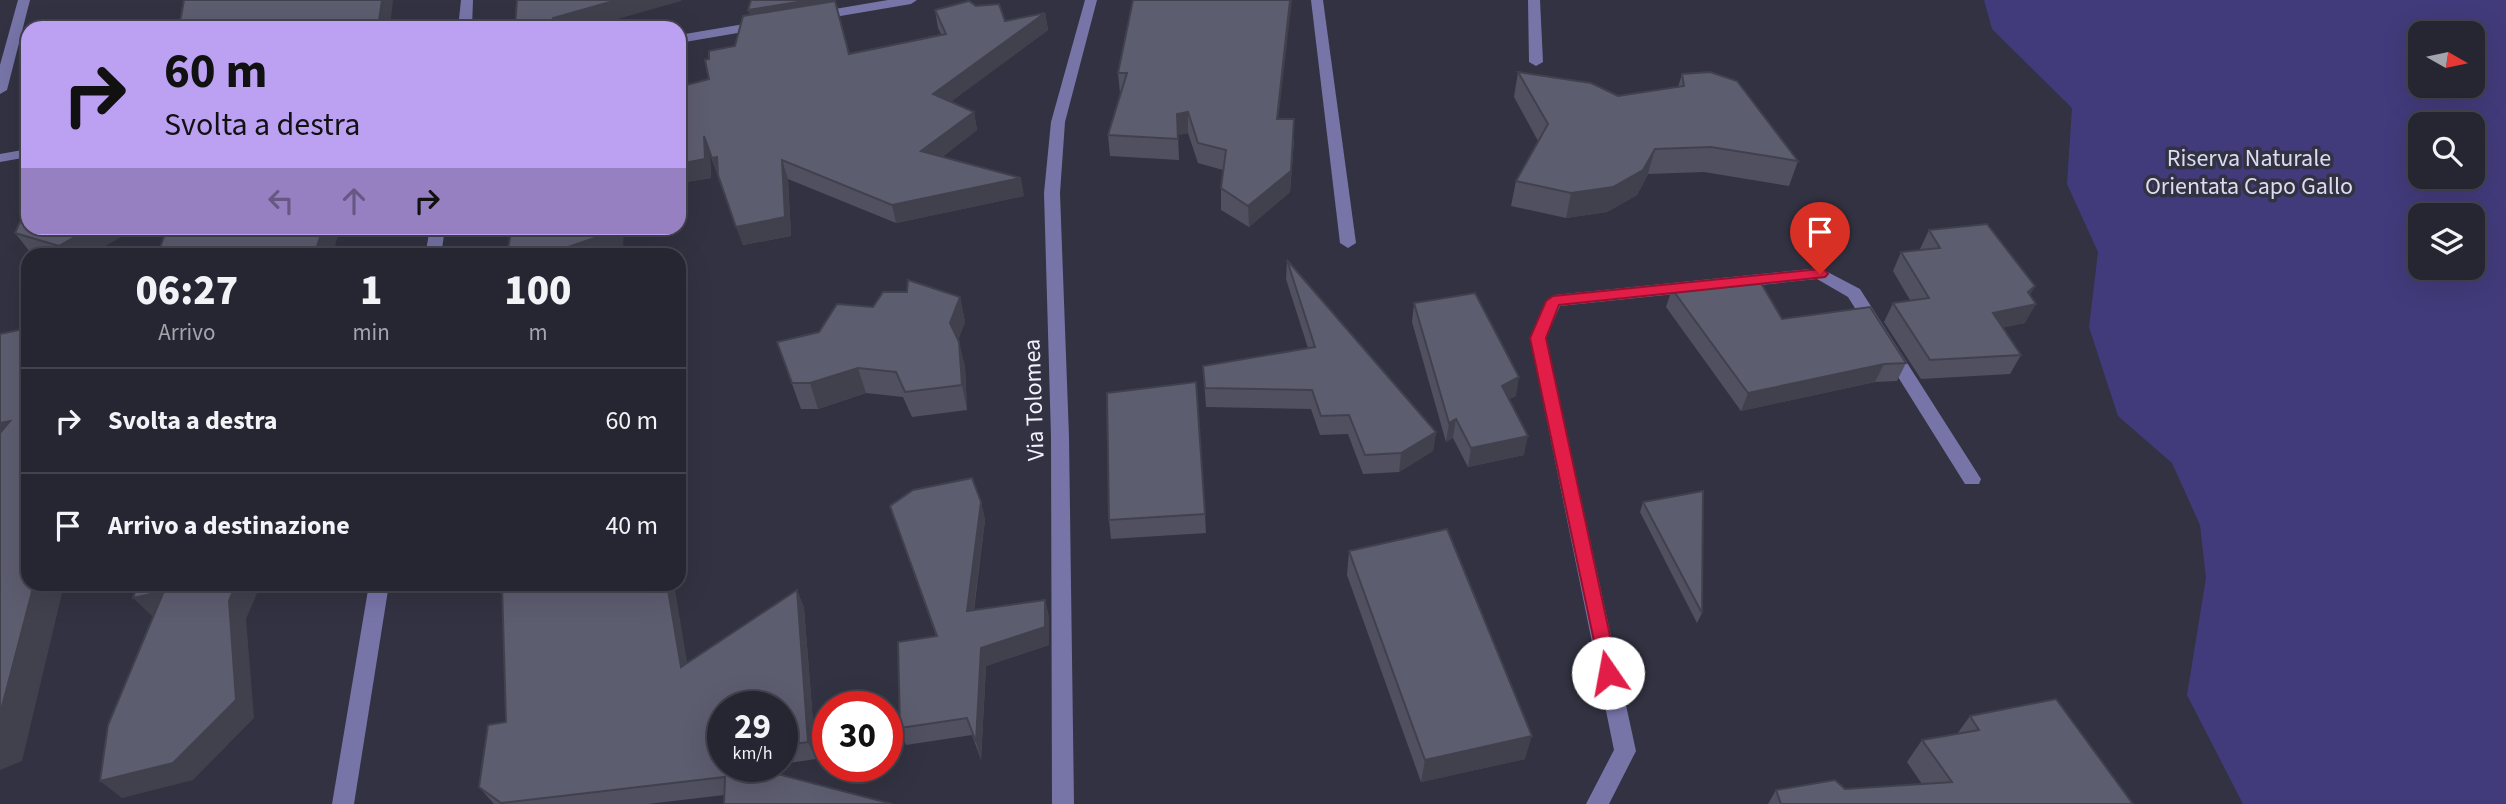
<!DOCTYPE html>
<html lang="it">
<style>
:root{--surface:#262632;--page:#2e2e3a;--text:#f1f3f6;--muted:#a4a5ac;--line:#42434d}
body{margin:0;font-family:"Source Sans 3",sans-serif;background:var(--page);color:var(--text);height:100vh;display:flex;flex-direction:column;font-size:26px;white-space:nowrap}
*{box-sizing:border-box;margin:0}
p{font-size:23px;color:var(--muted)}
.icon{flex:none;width:38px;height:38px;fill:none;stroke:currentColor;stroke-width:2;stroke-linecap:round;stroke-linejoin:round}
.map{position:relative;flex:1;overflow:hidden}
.panel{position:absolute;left:21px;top:248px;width:665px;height:343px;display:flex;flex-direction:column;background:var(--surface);border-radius:21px;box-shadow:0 7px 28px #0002,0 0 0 2px var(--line)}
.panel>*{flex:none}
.top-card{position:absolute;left:21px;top:21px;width:665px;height:214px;border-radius:21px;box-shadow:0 7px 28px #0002,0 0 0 2px var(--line);background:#bca0f2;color:#111;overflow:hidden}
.needle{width:46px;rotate:99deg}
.buttons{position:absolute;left:2408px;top:21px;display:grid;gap:14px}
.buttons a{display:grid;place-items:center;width:77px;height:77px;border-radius:14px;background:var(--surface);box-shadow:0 7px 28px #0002,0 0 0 2px var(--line);font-size:35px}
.speed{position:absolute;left:707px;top:691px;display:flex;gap:14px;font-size:35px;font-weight:700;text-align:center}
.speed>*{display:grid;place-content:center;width:91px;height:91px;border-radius:50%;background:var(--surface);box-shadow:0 7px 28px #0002,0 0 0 2px var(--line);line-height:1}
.speed small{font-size:18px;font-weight:400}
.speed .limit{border:10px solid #d22;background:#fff;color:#111}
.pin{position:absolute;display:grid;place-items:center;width:60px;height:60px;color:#fff;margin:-72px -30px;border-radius:50% 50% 50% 0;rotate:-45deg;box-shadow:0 0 7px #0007}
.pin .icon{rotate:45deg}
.me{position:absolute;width:77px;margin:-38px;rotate:348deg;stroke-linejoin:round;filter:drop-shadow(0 0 5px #0008)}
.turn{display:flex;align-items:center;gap:24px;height:147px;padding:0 28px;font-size:32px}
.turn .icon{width:91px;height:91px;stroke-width:2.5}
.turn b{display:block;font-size:49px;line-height:60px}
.lanes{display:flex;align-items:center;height:66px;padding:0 28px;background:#0003;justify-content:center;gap:35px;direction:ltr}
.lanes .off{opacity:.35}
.eta{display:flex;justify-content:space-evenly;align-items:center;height:119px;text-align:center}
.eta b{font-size:42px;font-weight:800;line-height:49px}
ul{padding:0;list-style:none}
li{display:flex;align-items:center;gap:21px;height:105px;padding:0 28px;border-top:2px solid var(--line)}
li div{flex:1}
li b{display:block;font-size:26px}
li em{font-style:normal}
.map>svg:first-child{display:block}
.green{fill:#423b7b;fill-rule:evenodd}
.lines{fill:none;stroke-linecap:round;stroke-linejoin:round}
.minor{fill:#7775a8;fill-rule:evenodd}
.wall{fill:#505060}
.shaded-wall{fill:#41414e}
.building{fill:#5d5d70;stroke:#41414e;stroke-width:2}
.route{fill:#e11d48;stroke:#92132f;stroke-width:2}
.labels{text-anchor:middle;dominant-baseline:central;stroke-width:7;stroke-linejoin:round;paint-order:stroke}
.park-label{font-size:24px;fill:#dcdcf1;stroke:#323242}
.street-label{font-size:24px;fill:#f3f3fe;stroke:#323242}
</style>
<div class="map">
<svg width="2506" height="804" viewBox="0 0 2506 804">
<rect width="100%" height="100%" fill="#323242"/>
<path class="green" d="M1984 0H2506V804H2243L2187 695 2206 578 2200 525 2172 463 2118 416 2089 327 2098 252 2067 184 2072 108 1992 29ZM2420 33H2473V86H2420ZM2420 124H2473V177H2420ZM2420 215H2473V268H2420Z"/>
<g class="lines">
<g class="minor">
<polygon points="18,0 30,0 7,90 0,94 0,65"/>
<polygon points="461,0 473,0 472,28 458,28"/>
<polygon points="888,0 917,0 911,4 817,20 811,16 817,12"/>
<polygon points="1085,0 1097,0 1065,122 1060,193 1069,437 1074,804 1052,804 1051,437 1044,193 1051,122"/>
<polygon points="1311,0 1323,0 1356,243 1348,248 1340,243"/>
<polygon points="1528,0 1540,0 1543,62 1536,66 1529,62"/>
<polygon points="762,21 767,22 767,28 679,43 679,35"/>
<polygon points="28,149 28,157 0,162 0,154"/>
<polygon points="430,228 445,228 441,256 425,256"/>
<polygon points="1820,268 1860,289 1981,479 1979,484 1965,484 1848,297 1817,279 1560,306 1546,338 1636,751 1609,804 1586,804 1614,750 1530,338 1546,301 1554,295"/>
<polygon points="369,584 389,584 354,804 332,804"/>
</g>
</g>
<g class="wall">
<polygon points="835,0 849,54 941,34 938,28 935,10 976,6 1005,21 1045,13 1048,30 950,102 974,112 977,130 942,157 1024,196 896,223 788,179 791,236 743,245 710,154 711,178 679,183 709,79 709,59 735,46 750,15 748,10"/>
<polygon points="1133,0 1279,119 1294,140 1290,192 1249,227 1221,210 1221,188 1223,170 1198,163 1188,133 1178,135 1179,160 1110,156 1108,135 1120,93 1118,73"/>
<polygon points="1518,72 1618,96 1678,87 1682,74 1798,161 1789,186 1704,172 1648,174 1637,195 1607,212 1566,218 1511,206 1516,181 1538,141 1514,97"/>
<polygon points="28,204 89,256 43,256 30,252 15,233"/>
<polygon points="1929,230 2030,295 2025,323 2003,327 2021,355 2010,374 1921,379 1884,322 1893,303 1910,300 1893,271 1901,252 1921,250 1920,249"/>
<polygon points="1287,260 1436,432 1433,451 1399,472 1363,474 1348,434 1320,435 1311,409 1206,407 1203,366 1308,348 1286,279"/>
<polygon points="1672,289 1782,319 1906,363 1897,381 1875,382 1741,411 1666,307"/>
<polygon points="960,297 965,322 958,340 965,367 967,410 912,417 903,397 866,393 818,409 801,409 777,342 819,332 873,307"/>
<polygon points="1414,303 1516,396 1509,399 1524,455 1468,467 1453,438 1446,442 1412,322"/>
<polygon points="981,502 985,520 974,610 1045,600 1049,618 1049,645 986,666 981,760 972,735 906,745 900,728 936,636 890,506"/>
<polygon points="1643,502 1702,613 1697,623 1640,512"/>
<polygon points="1205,514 1206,533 1111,539 1109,520"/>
<polygon points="1349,551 1525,759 1421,782 1347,575"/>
<polygon points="797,590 804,608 816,759 782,764 782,707 723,707 723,766 768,766 755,769 724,795 648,804 494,804 479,787 506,722 687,663"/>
<polygon points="1970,716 2133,804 1768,804 1776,790 1845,789 1922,784 1907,762 1922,740 1957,734"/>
</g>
<g class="shaded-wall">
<polygon points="382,0 393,0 390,28 375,28"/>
<polygon points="617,0 681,0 681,1 586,28 558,28 553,18"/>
<polygon points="810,0 835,0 836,6 751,20 748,10"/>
<polygon points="1290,0 1292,0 1276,139 1277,119"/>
<polygon points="1045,13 1048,30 937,112 933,94"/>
<polygon points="974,112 977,130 925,170 921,151"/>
<polygon points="1188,112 1188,133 1178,135 1177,114"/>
<polygon points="1294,119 1290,192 1249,227 1248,206"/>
<polygon points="704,136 710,154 711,178 679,183 679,164"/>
<polygon points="1655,149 1648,174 1637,195 1607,212 1566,218 1571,193"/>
<polygon points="717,157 718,176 712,158"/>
<polygon points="782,160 788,179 791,236 743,245 736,227"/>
<polygon points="1021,178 1024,196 896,223 892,205"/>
<polygon points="90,228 136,228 89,256 66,256 59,246"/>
<polygon points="323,228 339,228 340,229 332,256 314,256"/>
<polygon points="615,228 624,228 623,249 605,256 542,256"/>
<polygon points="2035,286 2025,305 2036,304 2025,323 1983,332 1993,313 2028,292"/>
<polygon points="960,297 965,322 955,348 950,323"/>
<polygon points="959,342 965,367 967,410 962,385"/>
<polygon points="1884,364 1875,382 1741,411 1748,393"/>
<polygon points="858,368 866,393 818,409 810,383"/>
<polygon points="1519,377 1516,396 1499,405 1502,386"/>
<polygon points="1456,419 1453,438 1446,442 1449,423"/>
<polygon points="10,421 0,452 0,423"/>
<polygon points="1436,432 1433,451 1399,472 1401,453"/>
<polygon points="1528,436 1524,455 1468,467 1471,448"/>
<polygon points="981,502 985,520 971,629 967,611"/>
<polygon points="34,584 71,584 63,589 22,761 0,770 0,714"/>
<polygon points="236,584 261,584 246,619 254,718 193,780 122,798 100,781 229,601"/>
<polygon points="667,584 674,584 691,685 681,667"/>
<polygon points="797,590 804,608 816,759 808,742"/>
<polygon points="164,591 182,609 152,616 133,598"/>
<polygon points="1045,600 1049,618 1049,645 986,666 981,760 976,742 981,648"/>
<polygon points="1532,736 1525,759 1421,782 1425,760"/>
</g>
<g class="building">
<polygon points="184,0 382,0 378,27 375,28 179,28"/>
<polygon points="517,0 617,0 553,18 559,28 515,28"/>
<polygon points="751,0 810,0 748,10"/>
<polygon points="1133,0 1290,0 1277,119 1294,119 1291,171 1248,206 1221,188 1226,150 1198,143 1188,112 1177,114 1178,139 1108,135 1127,73 1118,73"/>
<polygon points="835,1 849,54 946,34 935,10 969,1 976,6 999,4 1005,21 1045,13 933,94 974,112 921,151 1021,178 892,205 782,160 785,217 736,227 718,175 717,157 712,158 704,136 705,159 679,164 679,87 709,79 705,60 709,59 709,51 735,46 743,16"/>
<polygon points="1518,72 1591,83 1618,96 1684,86 1682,74 1710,72 1737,81 1798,161 1711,147 1655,149 1643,170 1613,187 1571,193 1516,181 1548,124"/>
<polygon points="28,204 28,228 90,228 59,246 15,233"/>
<polygon points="1987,224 2035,286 2028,292 2036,304 1993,313 2021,355 1930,360 1893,303 1929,298 1901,252 1940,248 1929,230"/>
<polygon points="167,228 323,228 314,256 157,256"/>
<polygon points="512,228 615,228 615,231 542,256 528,256 507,253"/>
<polygon points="1287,260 1436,432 1401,453 1365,455 1349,415 1321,416 1312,390 1205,388 1203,366 1315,347"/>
<polygon points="1758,278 1782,319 1870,307 1906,363 1884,364 1748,393 1672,289"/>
<polygon points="908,280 960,297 950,323 959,342 962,385 905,392 896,372 858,368 810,383 792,383 777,342 819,332 837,304 873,307 883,292 907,292"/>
<polygon points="1475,293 1519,377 1502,386 1528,436 1471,448 1456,419 1449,423 1414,303"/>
<polygon points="28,328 28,451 27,454 28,454 28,584 34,584 0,714 0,433 10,421 0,423 0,334"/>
<polygon points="1196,382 1205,514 1109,520 1107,393"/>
<polygon points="972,478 981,502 967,611 1045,600 1045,627 981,648 976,742 967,718 900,728 898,642 937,636 890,506 913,490"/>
<polygon points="1703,491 1702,613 1643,502"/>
<polygon points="1447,529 1532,736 1425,760 1349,551"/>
<polygon points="138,584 236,584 229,601 236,700 173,763 100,781 108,725 164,591 133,598"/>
<polygon points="502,584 667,584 681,667 797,590 808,742 782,746 782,707 723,707 723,755 711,757 723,760 723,766 747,766 892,804 724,804 725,777 501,803 479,787 488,725 506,722"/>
<polygon points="2056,699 2133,804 1781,804 1776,790 1835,780 1845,789 1952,782 1922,740 1979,730 1970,716"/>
</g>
<polygon class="route" points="1820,269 1825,270 1828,274 1825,277 1559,305 1546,338 1618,673 1615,679 1608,681 1602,679 1530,338 1546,301 1553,296"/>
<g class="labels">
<g class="park-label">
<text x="2249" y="158">Riserva Naturale<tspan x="2249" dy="28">Orientata Capo Gallo</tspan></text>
</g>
<g class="street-label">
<text transform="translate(1034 400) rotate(-92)">Via Tolomea</text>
</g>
</g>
</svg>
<div class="buttons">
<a><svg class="needle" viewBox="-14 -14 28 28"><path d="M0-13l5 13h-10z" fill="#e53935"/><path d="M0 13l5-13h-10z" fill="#a4a5ac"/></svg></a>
<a><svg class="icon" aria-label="search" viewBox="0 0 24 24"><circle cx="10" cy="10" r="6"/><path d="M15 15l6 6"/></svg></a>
<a><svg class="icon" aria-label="layers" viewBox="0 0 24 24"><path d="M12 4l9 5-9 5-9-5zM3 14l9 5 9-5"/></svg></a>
</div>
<div class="speed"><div>29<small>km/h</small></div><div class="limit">30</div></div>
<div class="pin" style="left:1820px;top:274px;background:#d93025"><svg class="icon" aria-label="arrive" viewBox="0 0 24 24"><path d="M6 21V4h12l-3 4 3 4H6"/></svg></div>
<svg class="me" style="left:1608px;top:673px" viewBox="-20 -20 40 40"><circle r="19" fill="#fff"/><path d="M0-13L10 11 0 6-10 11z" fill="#e11d48"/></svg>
<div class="top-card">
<div class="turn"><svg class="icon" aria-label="right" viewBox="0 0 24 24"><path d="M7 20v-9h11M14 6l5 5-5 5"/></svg><div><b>60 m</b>Svolta a destra</div></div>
<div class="lanes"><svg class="icon off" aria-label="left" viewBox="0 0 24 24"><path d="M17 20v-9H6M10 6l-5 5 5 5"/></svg><svg class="icon off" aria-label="ahead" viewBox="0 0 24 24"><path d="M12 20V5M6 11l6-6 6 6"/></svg><svg class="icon" aria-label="right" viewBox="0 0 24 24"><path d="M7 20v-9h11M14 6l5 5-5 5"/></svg></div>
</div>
<section class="panel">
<div class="eta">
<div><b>06:27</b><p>Arrivo</p></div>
<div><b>1</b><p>min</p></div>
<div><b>100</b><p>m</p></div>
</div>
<ul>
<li><svg class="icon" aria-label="right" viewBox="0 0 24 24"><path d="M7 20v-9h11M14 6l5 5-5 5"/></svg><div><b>Svolta a destra</b></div><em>60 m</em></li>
<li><svg class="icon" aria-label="arrive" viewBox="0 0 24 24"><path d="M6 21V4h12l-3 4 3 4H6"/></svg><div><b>Arrivo a destinazione</b></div><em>40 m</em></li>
</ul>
</section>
</div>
